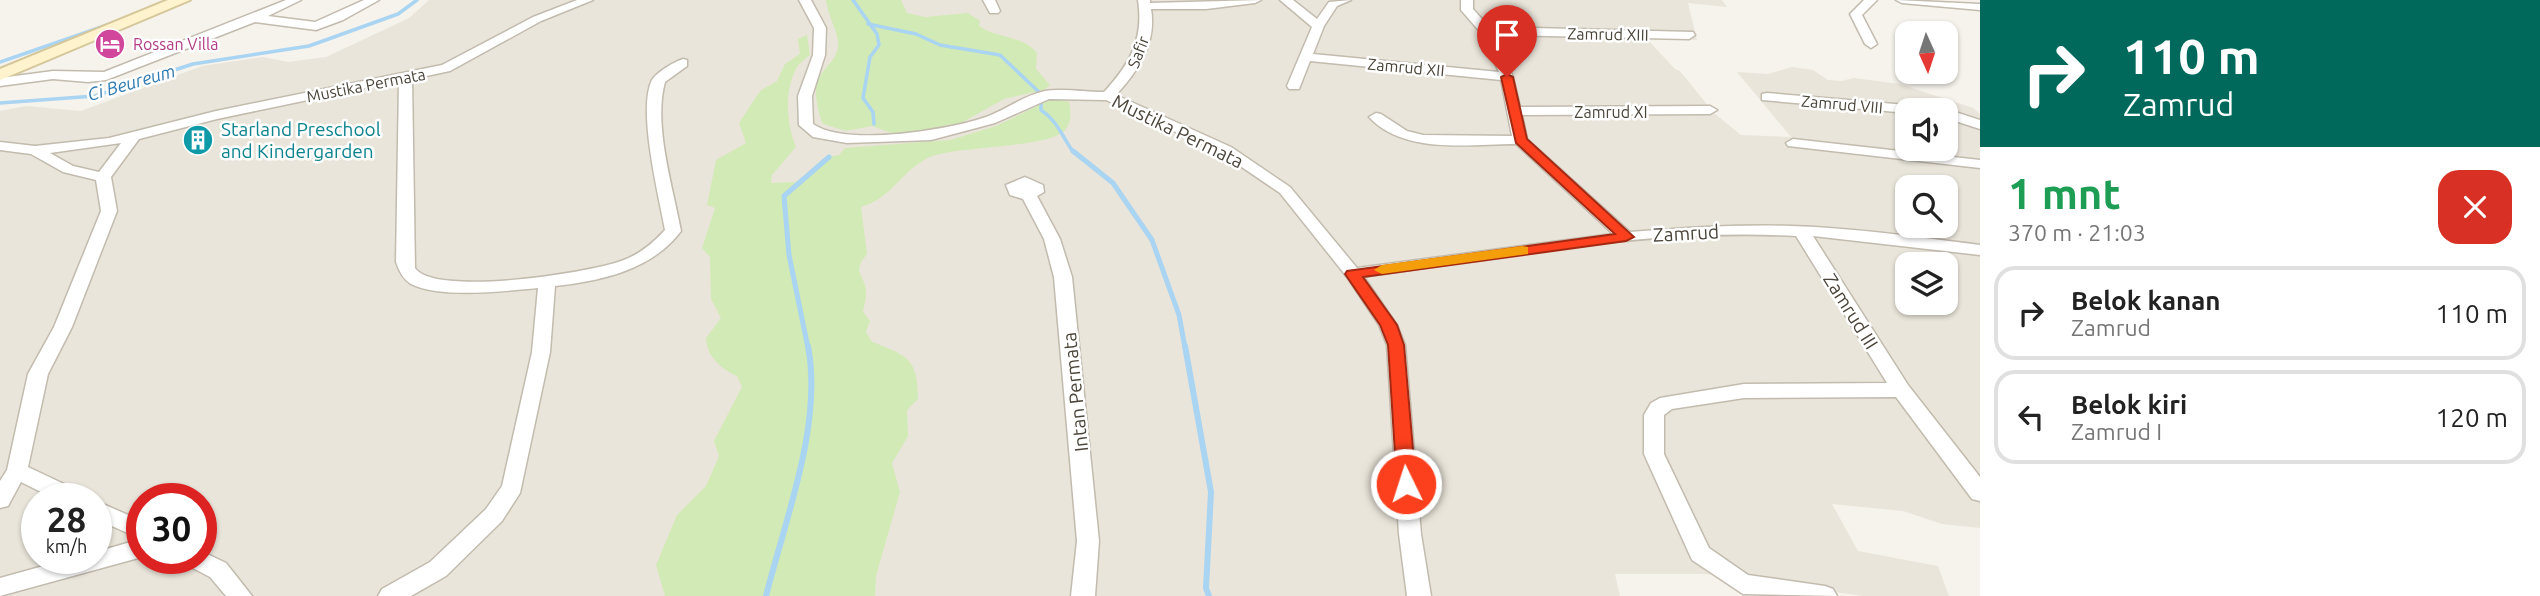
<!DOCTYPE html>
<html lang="id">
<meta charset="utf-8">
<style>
:root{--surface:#fff;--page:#f6f6f6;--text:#222;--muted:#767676;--line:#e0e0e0}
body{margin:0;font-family:Ubuntu,sans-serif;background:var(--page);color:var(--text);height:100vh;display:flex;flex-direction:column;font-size:26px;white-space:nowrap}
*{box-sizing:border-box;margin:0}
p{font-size:23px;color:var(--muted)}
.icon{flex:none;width:38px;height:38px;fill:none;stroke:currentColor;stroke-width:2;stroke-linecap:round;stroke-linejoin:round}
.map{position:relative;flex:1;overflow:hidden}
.panel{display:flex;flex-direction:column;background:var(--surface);width:560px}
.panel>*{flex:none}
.top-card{background:#00695c;color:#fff;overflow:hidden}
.needle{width:46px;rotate:177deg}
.fabs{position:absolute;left:1895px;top:21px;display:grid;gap:14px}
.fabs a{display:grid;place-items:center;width:63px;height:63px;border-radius:14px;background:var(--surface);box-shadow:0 2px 5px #0004;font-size:35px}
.speed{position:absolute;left:21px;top:483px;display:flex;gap:14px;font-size:35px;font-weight:700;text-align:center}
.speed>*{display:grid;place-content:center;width:91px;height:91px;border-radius:50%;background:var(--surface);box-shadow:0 2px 5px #0004;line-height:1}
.speed small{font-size:18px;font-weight:400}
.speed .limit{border:10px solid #d22;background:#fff;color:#111}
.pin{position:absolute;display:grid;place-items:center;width:60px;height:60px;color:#fff;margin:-72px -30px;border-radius:50% 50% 50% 0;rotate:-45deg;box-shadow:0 0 7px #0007}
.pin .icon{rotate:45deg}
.me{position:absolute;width:77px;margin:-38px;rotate:356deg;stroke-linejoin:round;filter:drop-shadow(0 0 5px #0008)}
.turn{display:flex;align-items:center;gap:24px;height:147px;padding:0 28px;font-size:32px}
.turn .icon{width:91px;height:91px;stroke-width:2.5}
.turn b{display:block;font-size:49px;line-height:60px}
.round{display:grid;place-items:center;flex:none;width:74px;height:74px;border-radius:21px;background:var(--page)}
.summary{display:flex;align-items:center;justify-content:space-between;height:119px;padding:0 28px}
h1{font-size:42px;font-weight:700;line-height:52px;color:#1e9e55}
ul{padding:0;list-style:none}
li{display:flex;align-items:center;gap:21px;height:94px;margin:0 14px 10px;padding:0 14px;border:4px solid var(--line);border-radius:21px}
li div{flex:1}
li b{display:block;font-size:26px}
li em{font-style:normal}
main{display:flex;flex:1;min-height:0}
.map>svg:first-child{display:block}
.residential{fill:#eae5da;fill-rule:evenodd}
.green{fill:#d2eab5}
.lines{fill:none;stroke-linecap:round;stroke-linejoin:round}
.stream-far2{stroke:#a9d4f2;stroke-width:3.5}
.stream-far1{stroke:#a9d4f2;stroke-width:5}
.stream{stroke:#a9d4f2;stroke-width:6}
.minor-casing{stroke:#c2bbae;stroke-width:3}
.secondary-casing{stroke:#d6c79b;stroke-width:4}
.minor{fill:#fff;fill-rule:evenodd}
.secondary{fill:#fff3cd;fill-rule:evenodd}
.route{fill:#fc3f1d;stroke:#a42913;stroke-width:2}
.slow{fill:#f59e0b}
.labels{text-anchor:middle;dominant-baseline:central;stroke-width:5;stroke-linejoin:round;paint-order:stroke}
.far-street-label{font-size:16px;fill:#4b4439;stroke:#fff}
.far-hotel-label{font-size:16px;fill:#b23c85;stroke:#fff;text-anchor:start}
.far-water-label{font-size:18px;font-style:italic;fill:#2e7ab2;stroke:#fff}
.culture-label{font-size:19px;fill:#0d838f;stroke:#fff;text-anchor:start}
.street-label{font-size:19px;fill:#4b4439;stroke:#fff}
</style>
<main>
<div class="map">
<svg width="1980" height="596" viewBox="0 0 1980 596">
<rect width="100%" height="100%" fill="#f6f3ec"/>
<path class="residential" d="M429 0H1722L1727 7 1688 3 1697 40 1647 39 1675 69 1680 71 1714 113 1741 135 1791 137 1737 72 1768 74 1792 67 1813 70 1828 80 1841 81 1854 78 1900 84 1973 108 1980 114V528L1942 524 1903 511 1832 504 1858 551 1938 566 1949 596H1863L1704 574H1615L1620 596H0V111L26 106 81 111 202 66 263 57 288 62 326 57 409 18ZM1908 110H1946V149H1908ZM1908 187H1946V226H1908ZM1908 264H1946V303H1908ZM37 499H96V558H37ZM142 499H201V558H142Z"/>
<g class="green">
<path d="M826 0H901L907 13 925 17 968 13 980 21 979 26C998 39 1022 35 1037 53L1036 69 1050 85 1044 90 1004 99 961 123 908 133 894 134 872 126 846 131 823 124C818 113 813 92 818 80 824 66 839 60 838 42 838 33 828 15 826 0Z"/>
<path d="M807 35 810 55C805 59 797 65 795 71 784 94 787 125 796 147L772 175 771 183 799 182 829 157 839 155 845 148 950 140 996 126 1054 98 1069 102C1071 113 1072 124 1063 132 1044 148 957 146 930 157 901 170 893 198 861 207L867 254C850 274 866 274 866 293 866 299 864 306 863 312L870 321 866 332 872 342C907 355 918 359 918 399L907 410 908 436 892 463 900 492 876 576 875 596H665L656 565 677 515 706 486 719 456 714 441 742 387 737 376C721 369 707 357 706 338L721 318 711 299 710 257 702 248 715 208 707 205 716 160 746 143 739 123 760 91 777 81 785 64 800 54 798 39Z"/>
</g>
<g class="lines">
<g class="stream-far2">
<polyline points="853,0 877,34 879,45 870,57 863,98 873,112 874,124"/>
<path d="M868 24 916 34 940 45 1000 55 1041 94V110C1058 121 1062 137 1074 153"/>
<polyline points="0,62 113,23"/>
<polyline points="0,103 95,96 193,64 309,46 398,14 417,0"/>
</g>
<g class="stream-far1">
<polyline points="1073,151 1113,183 1152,240 1179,315 1185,348"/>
<polyline points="808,348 789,255 784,196 829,157"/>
</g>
<g class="stream">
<polyline points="1185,346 1211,492 1206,588 1209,596"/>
<path d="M766 596C785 520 823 424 808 346"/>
</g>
<g class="minor-casing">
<g id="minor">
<polygon points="286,0 301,0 268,16 315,22 364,0 379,0 343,20 316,30 255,22 106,80 88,82 53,79 0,86 0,78 53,71 104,72"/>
<path d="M577 0H593L541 21 450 71 412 79 415 268C435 297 588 273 621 261 639 255 652 244 665 230 659 197 637 109 652 80 657 72 674 62 683 59L687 60V66L665 82C653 125 673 187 681 231 652 270 601 281 555 286L550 352 520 493 502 521 446 576 411 596H378L382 589 430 562 486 509 502 486 532 352 538 288C506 291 440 299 411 284 403 279 399 271 396 262L399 81 217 119 139 139 111 177 117 211 72 327 48 374 28 467 83 493 86 499H55L21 482 8 506 0 508V481L7 470 28 374 54 327 101 211 96 180 63 172 31 154 0 150V142L35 146 109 138 216 111 442 65 533 17ZM121 143 99 172 73 166 50 153Z"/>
<path d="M799 0H811L826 28 825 55 812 96 813 124C845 147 949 130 986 117 1005 110 1025 95 1045 91 1063 88 1086 92 1104 92 1130 64 1144 39 1138 0H1150V3L1261 0 1255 3 1206 9H1151C1157 43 1138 71 1116 95L1231 147 1290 187 1357 268 1613 234 1516 144C1470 144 1404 155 1369 117L1376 113 1381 114 1407 131 1423 135 1512 136 1501 80 1310 61 1299 89H1289L1287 86 1312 27 1280 0H1293L1317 19 1329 2 1351 0 1337 6 1324 26 1313 54 1499 72 1481 33 1461 10V0H1473V9L1489 27 1693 32 1695 35 1689 39 1494 35 1513 77 1520 107 1710 106 1717 110 1710 114 1522 115 1527 139 1630 232C1684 228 1738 224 1792 226 1855 228 1918 237 1980 245V255L1813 236 1908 385 1980 477V501L1972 499 1896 397 1744 398 1672 409 1664 415V454L1709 548 1748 575 1825 586 1833 589 1837 596 1743 594 1692 560 1644 454V415L1651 403 1660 398 1744 384 1887 383 1796 236C1652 228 1506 256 1364 277L1397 325 1405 345 1421 534 1431 596H1407L1399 534 1387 345 1379 325 1347 277 1280 193 1221 153 1106 100 1049 99 995 123 931 140 847 143 813 137 799 125 798 96 813 55 814 28Z"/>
<polygon points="983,0 995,0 1000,11 998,13 990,13"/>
<polygon points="1864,0 1877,0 1862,15 1877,44 1871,48 1865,44 1850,14"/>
<polygon points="1896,0 1980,4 1980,10 1902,3"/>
<polygon points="1767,93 1918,106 1925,110 1908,110 1908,113 1762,100 1762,94"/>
<polygon points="1946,109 1980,120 1980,129 1946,118 1946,110 1941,110"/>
<polygon points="1793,139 1980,160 1980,168 1788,146 1786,143"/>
<polygon points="1025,177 1043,185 1044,192 1037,196 1060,239 1072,277 1099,541 1095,596 1071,596 1077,541 1054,277 1044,239 1023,199 1010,195 1006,185"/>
<polygon points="96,501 142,521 142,557 0,596 0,578 72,558 96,558 96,552 141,539 96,519"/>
<polygon points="201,551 226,563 252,596 226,596 210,577 187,565 184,558 201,558"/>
</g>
</g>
<g class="secondary-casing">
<polygon id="secondary" points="168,0 190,0 0,80 0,69"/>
</g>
<use href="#minor" class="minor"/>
<use href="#secondary" class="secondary"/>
</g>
<polygon class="route" points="1507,74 1513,77 1527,139 1634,237 1626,241 1363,277 1397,325 1404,345 1416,484 1406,491 1397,484 1388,345 1380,325 1345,274 1347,271 1615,234 1516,143 1501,77"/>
<polygon class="slow" points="1522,246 1528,247 1528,254 1382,274 1374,270 1382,265"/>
<defs>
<g id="hotel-disc" transform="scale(1.575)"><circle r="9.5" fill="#d1479c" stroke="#fff"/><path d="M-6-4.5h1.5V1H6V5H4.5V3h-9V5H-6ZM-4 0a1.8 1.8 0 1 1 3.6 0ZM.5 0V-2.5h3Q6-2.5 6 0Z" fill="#fff"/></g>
<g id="building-disc" transform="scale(1.575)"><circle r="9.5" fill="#0f9aa8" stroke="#fff"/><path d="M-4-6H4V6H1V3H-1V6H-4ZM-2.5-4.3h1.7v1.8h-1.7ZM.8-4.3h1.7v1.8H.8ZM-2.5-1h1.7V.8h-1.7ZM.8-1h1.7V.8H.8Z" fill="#fff"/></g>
</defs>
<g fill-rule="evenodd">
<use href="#hotel-disc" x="110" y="44"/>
<use href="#building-disc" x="198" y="140"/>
</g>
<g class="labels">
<g class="far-street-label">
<text transform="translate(1608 34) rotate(1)">Zamrud XIII</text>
<text transform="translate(1138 52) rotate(-69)">Safir</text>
<text transform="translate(1406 67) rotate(5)">Zamrud XII</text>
<text transform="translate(366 85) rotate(-11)">Mustika Permata</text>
<text transform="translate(1842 104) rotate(5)">Zamrud VIII</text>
<text x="1611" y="112">Zamrud XI</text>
</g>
<g class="far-hotel-label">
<text x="133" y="44">Rossan Villa</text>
</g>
<g class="far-water-label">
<text transform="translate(131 82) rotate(-16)">Ci Beureum</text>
</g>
<g class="culture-label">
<text x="221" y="129">Starland Preschool<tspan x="221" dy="22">and Kindergarden</tspan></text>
</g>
<g class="street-label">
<text transform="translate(1178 131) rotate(26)">Mustika Permata</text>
<text transform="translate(1686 233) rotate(-3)">Zamrud</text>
<text transform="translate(1851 311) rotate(58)">Zamrud III</text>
<text transform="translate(1075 392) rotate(-96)">Intan Permata</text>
</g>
</g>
</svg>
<div class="fabs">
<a><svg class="needle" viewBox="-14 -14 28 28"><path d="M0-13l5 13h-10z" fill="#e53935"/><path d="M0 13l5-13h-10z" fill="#767676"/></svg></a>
<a><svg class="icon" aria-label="sound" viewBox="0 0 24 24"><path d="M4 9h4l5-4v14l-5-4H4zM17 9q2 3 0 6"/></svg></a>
<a><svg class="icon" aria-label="search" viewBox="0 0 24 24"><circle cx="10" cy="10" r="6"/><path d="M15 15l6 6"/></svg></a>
<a><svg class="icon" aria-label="layers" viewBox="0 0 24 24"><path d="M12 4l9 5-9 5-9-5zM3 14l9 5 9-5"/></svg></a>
</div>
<div class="speed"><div>28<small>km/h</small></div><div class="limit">30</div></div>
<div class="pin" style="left:1507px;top:77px;background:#d93025"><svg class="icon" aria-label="arrive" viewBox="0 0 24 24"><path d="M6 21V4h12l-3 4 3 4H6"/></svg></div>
<svg class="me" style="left:1406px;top:484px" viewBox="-20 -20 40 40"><circle r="17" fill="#fc3f1d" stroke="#fff" stroke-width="3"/><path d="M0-11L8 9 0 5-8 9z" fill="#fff"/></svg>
</div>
<section class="panel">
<div class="top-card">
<div class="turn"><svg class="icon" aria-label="right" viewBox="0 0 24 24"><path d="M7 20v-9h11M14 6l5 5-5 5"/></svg><div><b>110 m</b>Zamrud</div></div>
</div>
<div class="summary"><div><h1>1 mnt</h1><p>370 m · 21:03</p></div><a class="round" style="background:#d93025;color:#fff"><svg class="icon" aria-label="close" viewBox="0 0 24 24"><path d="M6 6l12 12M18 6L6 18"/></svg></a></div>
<ul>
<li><svg class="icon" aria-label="right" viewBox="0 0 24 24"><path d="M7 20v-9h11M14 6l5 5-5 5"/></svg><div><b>Belok kanan</b><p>Zamrud</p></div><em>110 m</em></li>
<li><svg class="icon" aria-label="left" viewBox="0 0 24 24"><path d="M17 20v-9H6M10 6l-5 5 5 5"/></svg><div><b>Belok kiri</b><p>Zamrud I</p></div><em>120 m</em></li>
</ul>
</section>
</main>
